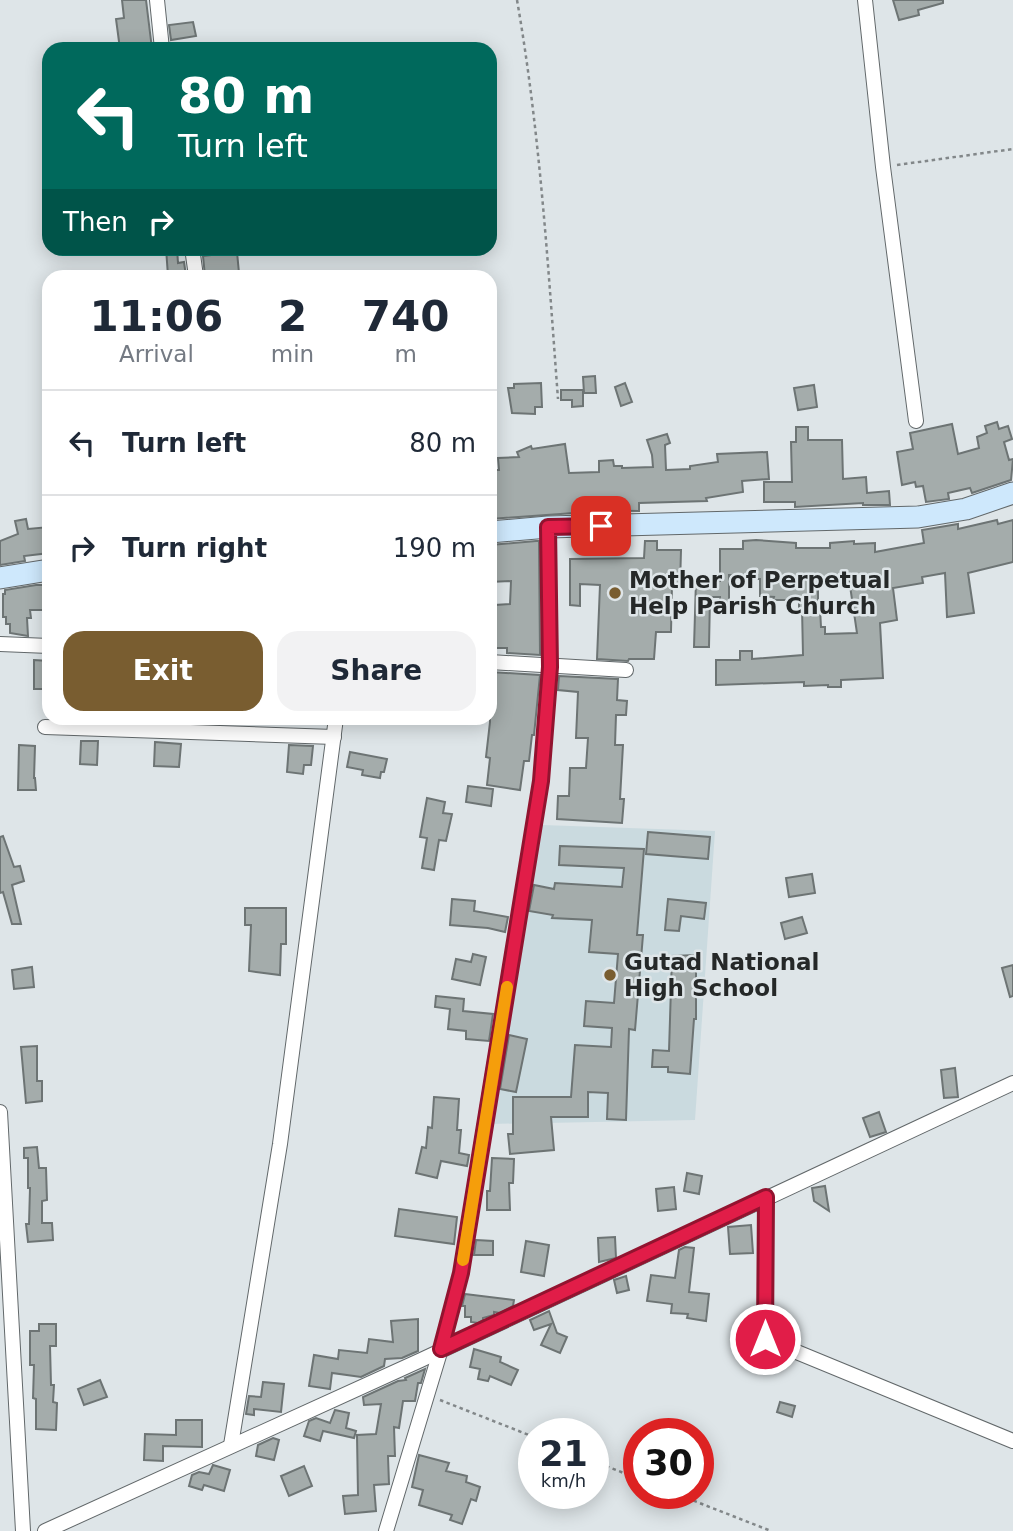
<!DOCTYPE html>
<style>
:root{--surface:#fff;--page:#f2f2f3;--text:#1f2937;--muted:#747a83;--line:#e0e1e3;--accent:#795d30}
body{margin:0;font-family:"DejaVu Sans",sans-serif;background:var(--page);color:var(--text);height:100vh;display:flex;flex-direction:column;font-size:26px;white-space:nowrap}
*{box-sizing:border-box;margin:0}
p{font-size:23px;color:var(--muted)}
.icon{flex:none;width:38px;height:38px;fill:none;stroke:currentColor;stroke-width:2;stroke-linecap:round;stroke-linejoin:round}
.map{position:relative;flex:1;overflow:hidden}
.panel{position:absolute;left:42px;top:270px;width:455px;height:455px;display:flex;flex-direction:column;background:var(--surface);border-radius:21px;box-shadow:0 4px 18px #0003}
.panel>*{flex:none}
.banner{position:absolute;left:42px;top:42px;width:455px;height:214px;border-radius:21px;box-shadow:0 4px 18px #0003;background:#00695c;color:#fff;overflow:hidden}
.speed{position:absolute;left:518px;top:1418px;display:flex;gap:14px;font-size:35px;font-weight:700;text-align:center}
.speed>*{display:grid;place-content:center;width:91px;height:91px;border-radius:50%;background:var(--surface);box-shadow:0 4px 18px #0003;line-height:1}
.speed small{font-size:18px;font-weight:400}
.speed .limit{border:10px solid #d22;background:#fff;color:#111}
.pin{position:absolute;display:grid;place-items:center;width:60px;height:60px;color:#fff;margin:-30px;border-radius:14px;box-shadow:0 4px 10px #0006}
.me{position:absolute;width:77px;margin:-38px;rotate:0deg;stroke-linejoin:round;filter:drop-shadow(0 0 5px #0008)}
.turn{display:flex;align-items:center;gap:24px;height:147px;padding:0 21px;font-size:32px}
.turn .icon{width:91px;height:91px;stroke-width:2.5}
.turn b{display:block;font-size:49px;line-height:60px}
.then{display:flex;align-items:center;height:66px;padding:0 21px;background:#0003;gap:14px;font-size:26px}
.eta{display:flex;justify-content:space-evenly;align-items:center;height:119px;text-align:center}
.eta b{font-size:42px;font-weight:800;line-height:49px}
.cta{display:flex;gap:14px;margin-top:auto;padding:14px 21px}
.cta a{flex:1;height:80px;border-radius:21px;background:var(--accent);color:#fff;font-size:28px;font-weight:800;line-height:80px;text-align:center}
.cta a+a{background:var(--page);color:var(--text)}
ul{padding:0;list-style:none}
li{display:flex;align-items:center;gap:21px;height:105px;padding:0 21px;border-top:2px solid var(--line)}
li div{flex:1}
li b{display:block;font-size:26px}
li em{font-style:normal}
.map>svg:first-child{display:block}
.built{fill:#cadadf}
.building{fill:#a4acab;stroke:#6d7474;stroke-width:2;fill-rule:evenodd}
.lines{fill:none;stroke-linecap:round;stroke-linejoin:round}
.minor-casing{stroke:#62686a;stroke-width:16}
.secondary-casing{stroke:#62686a;stroke-width:23}
.path{stroke:#828789;stroke-width:2.5;stroke-dasharray:3.5 3.5;stroke-linecap:butt}
.minor{stroke:#fff;stroke-width:14}
.secondary{stroke:#cee8fc;stroke-width:21}
.route-casing{stroke:#92132f;stroke-width:18}
.route{stroke:#e11d48;stroke-width:12}
.slow{stroke:#f59e0b;stroke-width:12}
.poi-dot{fill:#795d30;stroke:#dee5e8;stroke-width:2.5}
.labels{text-anchor:middle;dominant-baseline:central;stroke-width:5;stroke-linejoin:round;paint-order:stroke}
.poi-label{font-size:23px;font-weight:bold;fill:#252828;stroke:#dee5e8;text-anchor:start}
</style>
<div class="map">
<svg width="1013" height="1531" viewBox="0 0 1013 1531">
<rect width="100%" height="100%" fill="#dee5e8"/>
<polygon class="built" points="542,825 715,831 695,1120 489,1124"/>
<g class="building">
<polygon points="122,0 146,0 152,49 120,49 116,19 124,18"/>
<polygon points="893,0 943,0 943,3 918,10 919,15 899,20"/>
<polygon points="193,22 196,36 171,40 169,25"/>
<polygon points="166,248 177,248 178,263 184,262 186,276 168,276"/>
<polygon points="237,252 239,273 231,274 231,276 205,276 203,256"/>
<polygon points="595,376 596,393 584,393 583,377"/>
<polygon points="541,383 542,407 535,407 535,414 512,413 508,388 514,388 514,384"/>
<polygon points="625,383 632,402 621,406 615,387"/>
<polygon points="814,385 817,407 798,410 794,388"/>
<polygon points="561,390 583,390 583,406 572,407 572,400 561,400"/>
<polygon points="997,422 999,429 1008,426 1012,439 1004,442 1009,460 1013,459 1011,480 972,493 970,488 948,493 949,499 926,502 923,486 916,487 915,482 902,485 897,452 913,449 910,433 952,424 958,454 979,448 977,437 987,433 985,426"/>
<polygon points="796,427 808,427 808,440 842,440 843,479 866,477 867,493 889,491 890,505 863,505 863,503 795,507 795,502 764,502 764,482 792,482 791,442 796,442"/>
<polygon points="667,434 670,443 665,445 666,470 690,469 690,466 718,462 717,454 767,452 769,479 742,481 743,492 706,498 707,501 639,503 639,511 574,510 574,513 490,519 490,470 499,470 498,458 519,457 517,452 531,446 532,449 565,444 569,473 599,472 599,461 613,460 614,466 622,466 622,468 653,467 652,455 647,440"/>
<polygon points="26,519 28,529 49,527 49,553 24,556 25,561 0,565 0,541 18,534 15,521"/>
<path d="M997 520 998 524 1013 520V562L968 573 974 613 947 617 945 573 922 577 923 583 893 588 897 620 880 623 883 678 841 680V687H828V685L804 686V682L716 685V660H740V651H752V659L803 655 802 608H799V600H773L774 597 760 596V579H756V575H729V605H720V597H710L709 647H694L696 580 720 581V549H743V541L756 540 796 543V548H830V543L854 541V544L875 543V552L924 543 922 530 958 524V529ZM849 579 857 633 825 634V627H821L820 608H818V582Z"/>
<polygon points="536,541 539,541 540,655 507,653 507,648 490,648 490,618 495,616 495,605 510,604 511,581 490,582 490,545"/>
<polygon points="645,541 657,541 657,550 681,550 680,586 672,585 671,632 656,632 654,659 629,659 628,661 597,659 600,585 580,584 580,606 570,605 570,559 644,558"/>
<polygon points="36,585 49,585 49,610 30,610 31,618 27,618 28,636 10,633 10,624 6,624 6,617 3,617 3,594 5,594 5,590"/>
<polygon points="34,660 49,661 49,689 34,689"/>
<polygon points="490,672 540,675 534,735 532,735 529,761 524,761 520,790 487,785 490,758 486,757 490,722"/>
<polygon points="559,676 618,679 617,700 627,701 626,715 616,715 615,745 623,745 620,799 624,799 622,823 557,819 558,796 569,796 570,768 586,768 588,738 576,738 578,692 558,690"/>
<polygon points="81,741 98,741 97,765 80,764"/>
<polygon points="155,742 181,744 179,767 154,766"/>
<polygon points="19,745 35,746 34,778 35,778 36,790 18,790"/>
<polygon points="289,745 313,746 311,765 304,765 303,774 287,772"/>
<polygon points="350,752 387,759 384,772 381,772 380,778 362,775 363,770 347,767"/>
<polygon points="468,786 493,789 491,806 466,802"/>
<polygon points="427,798 445,802 443,813 452,814 446,841 439,840 434,870 422,868 427,838 420,837"/>
<polygon points="648,832 710,837 708,859 646,854"/>
<polygon points="3,836 14,867 20,866 24,881 12,885 21,924 12,924 3,892 0,893 0,837"/>
<polygon points="560,846 644,849 637,935 643,935 635,1030 629,1029 626,1120 607,1119 608,1093 588,1092 588,1117 551,1117 554,1150 510,1154 508,1134 513,1134 513,1097 571,1097 575,1045 611,1047 612,1028 584,1026 586,1001 614,1003 618,954 589,952 592,920 552,918 553,915 529,911 534,885 554,889 555,883 622,887 624,868 559,865"/>
<polygon points="812,874 815,893 789,897 786,878"/>
<polygon points="452,899 475,901 474,911 508,917 505,932 488,928 450,925"/>
<polygon points="668,899 706,903 704,919 681,916 679,931 665,930"/>
<polygon points="245,908 286,908 286,944 281,944 280,975 249,971 251,925 245,925"/>
<polygon points="802,917 807,933 785,939 781,923"/>
<polygon points="473,954 486,957 480,985 452,979 456,959 471,962"/>
<polygon points="696,955 696,1019 694,1019 690,1074 668,1072 668,1067 652,1067 653,1050 669,1051 672,956"/>
<polygon points="1013,965 1013,996 1010,997 1002,968"/>
<polygon points="32,967 34,987 14,989 12,970"/>
<polygon points="436,996 464,999 463,1011 493,1014 489,1041 466,1039 466,1031 448,1029 450,1009 435,1007"/>
<polygon points="509,1035 527,1039 516,1092 500,1089"/>
<polygon points="37,1046 37,1081 42,1081 42,1101 26,1103 21,1047"/>
<polygon points="955,1068 958,1097 944,1098 941,1070"/>
<polygon points="434,1097 459,1099 457,1130 461,1130 459,1153 469,1155 467,1166 441,1161 437,1178 416,1173 422,1147 426,1148 428,1127 432,1128"/>
<polygon points="879,1112 886,1132 870,1137 863,1118"/>
<polygon points="37,1147 39,1168 46,1168 47,1200 42,1201 42,1223 52,1223 53,1240 28,1242 26,1224 29,1224 30,1188 28,1188 28,1158 24,1158 24,1148"/>
<polygon points="492,1158 514,1159 513,1183 509,1183 510,1210 487,1210 487,1191 490,1191"/>
<polygon points="687,1173 702,1176 699,1194 684,1191"/>
<polygon points="825,1186 829,1211 814,1201 812,1188"/>
<polygon points="674,1187 676,1209 658,1211 656,1189"/>
<polygon points="399,1209 457,1217 454,1244 395,1236"/>
<polygon points="751,1225 753,1253 730,1254 728,1227"/>
<polygon points="615,1237 616,1258 599,1262 598,1238"/>
<polygon points="476,1240 493,1241 493,1255 474,1255"/>
<polygon points="526,1241 549,1245 544,1276 521,1272"/>
<polygon points="685,1247 694,1248 689,1292 709,1294 706,1321 687,1318 688,1314 671,1313 672,1304 647,1301 651,1275 675,1278 679,1250"/>
<polygon points="626,1276 629,1290 617,1293 614,1280"/>
<polygon points="465,1294 514,1300 513,1306 500,1313 494,1312 494,1315 483,1318 483,1320 478,1323 471,1322 471,1317 465,1317 465,1306 462,1306"/>
<polygon points="549,1311 557,1333 567,1337 560,1353 541,1345 551,1324 534,1330 530,1320"/>
<polygon points="418,1319 418,1351 402,1358 385,1359 384,1366 361,1377 332,1373 330,1389 309,1386 314,1355 338,1359 339,1350 367,1353 369,1339 393,1342 391,1321"/>
<polygon points="39,1324 56,1324 56,1346 50,1346 51,1385 54,1385 53,1402 57,1403 56,1430 36,1429 36,1399 33,1398 34,1365 30,1365 30,1331 39,1331"/>
<polygon points="474,1349 501,1357 500,1362 518,1370 511,1385 490,1376 488,1381 478,1379 480,1369 470,1367"/>
<polygon points="425,1369 421,1383 418,1383 415,1401 403,1401 399,1428 394,1427 395,1456 388,1456 389,1484 374,1485 376,1511 345,1514 343,1496 358,1495 357,1435 376,1434 381,1404 364,1405 363,1397 398,1381 406,1380 405,1378"/>
<polygon points="100,1380 107,1397 84,1405 78,1389"/>
<polygon points="263,1382 284,1384 281,1412 254,1409 254,1415 246,1414 249,1396 261,1397"/>
<polygon points="780,1402 795,1406 792,1417 777,1412"/>
<polygon points="335,1410 349,1413 346,1428 356,1431 354,1438 323,1431 320,1441 304,1436 309,1421 316,1418 330,1423"/>
<polygon points="176,1420 202,1420 202,1447 163,1446 163,1461 144,1460 145,1434 176,1435"/>
<polygon points="273,1438 279,1440 274,1460 256,1456 258,1445"/>
<polygon points="419,1455 449,1463 446,1471 467,1476 466,1482 480,1487 476,1501 471,1499 462,1524 450,1520 452,1515 419,1505 423,1490 412,1487"/>
<polygon points="213,1465 230,1470 224,1491 204,1485 202,1490 189,1486 192,1475 199,1472 209,1474"/>
<polygon points="304,1466 312,1486 289,1496 281,1476"/>
</g>
<g class="lines">
<g class="minor-casing">
<g id="minor">
<polyline points="157,0 162,49"/>
<polyline points="865,0 883,167 916,421"/>
<polyline points="192,248 196,276"/>
<polyline points="0,644 49,646"/>
<polyline points="490,662 626,670"/>
<polyline points="45,727 334,737"/>
<polyline points="0,1112 23,1531"/>
<polyline points="766,1197 765,1339 1013,1441"/>
<polyline points="231,1445 280,1144 336,718"/>
<polyline points="45,1531 421,1360 1013,1083"/>
<polyline points="386,1531 441,1349 461,1273 489,1098 541,781 550,667 548,527"/>
</g>
</g>
<g class="secondary-casing">
<g id="secondary">
<polyline points="490,532 548,527 918,517 966,509 1013,493"/>
<polyline points="0,578 49,570"/>
</g>
</g>
<g class="path">
<path d="M517 0C540 132 548 266 558 399"/>
<polyline points="897,165 1013,149"/>
<polyline points="440,1400 534,1437"/>
<polyline points="593,1461 639,1479"/>
<polyline points="674,1493 771,1531"/>
</g>
<use href="#minor" class="minor"/>
<use href="#secondary" class="secondary"/>
</g>
<g class="lines">
<g class="route-casing">
<polyline id="route" points="601,526 548,527 550,667 541,781 461,1273 441,1349 766,1197 765,1339"/>
</g>
<use href="#route" class="route"/>
<polyline class="slow" points="463,1260 507,987"/>
</g>
<g class="poi-dot">
<circle cx="615" cy="593" r="7"/>
<circle cx="610" cy="975" r="7"/>
</g>
<g class="labels">
<g class="poi-label">
<text x="629" y="580">Mother of Perpetual<tspan x="629" dy="26">Help Parish Church</tspan></text>
<text x="624" y="962">Gutad National<tspan x="624" dy="26">High School</tspan></text>
</g>
</g>
</svg>
<div class="speed"><div>21<small>km/h</small></div><div class="limit">30</div></div>
<div class="pin" style="left:601px;top:526px;background:#d93025"><svg class="icon" aria-label="arrive" viewBox="0 0 24 24"><path d="M6 21V4h12l-3 4 3 4H6"/></svg></div>
<svg class="me" style="left:765px;top:1339px" viewBox="-20 -20 40 40"><circle r="17" fill="#e11d48" stroke="#fff" stroke-width="3"/><path d="M0-11L8 9 0 5-8 9z" fill="#fff"/></svg>
<div class="banner">
<div class="turn"><svg class="icon" aria-label="left" viewBox="0 0 24 24"><path d="M17 20v-9H6M10 6l-5 5 5 5"/></svg><div><b>80 m</b>Turn left</div></div>
<div class="then">Then<svg class="icon" aria-label="right" viewBox="0 0 24 24"><path d="M7 20v-9h11M14 6l5 5-5 5"/></svg></div>
</div>
<section class="panel">
<div class="eta">
<div><b>11:06</b><p>Arrival</p></div>
<div><b>2</b><p>min</p></div>
<div><b>740</b><p>m</p></div>
</div>
<ul>
<li><svg class="icon" aria-label="left" viewBox="0 0 24 24"><path d="M17 20v-9H6M10 6l-5 5 5 5"/></svg><div><b>Turn left</b></div><em>80 m</em></li>
<li><svg class="icon" aria-label="right" viewBox="0 0 24 24"><path d="M7 20v-9h11M14 6l5 5-5 5"/></svg><div><b>Turn right</b></div><em>190 m</em></li>
</ul>
<div class="cta"><a>Exit</a><a>Share</a></div>
</section>
</div>
